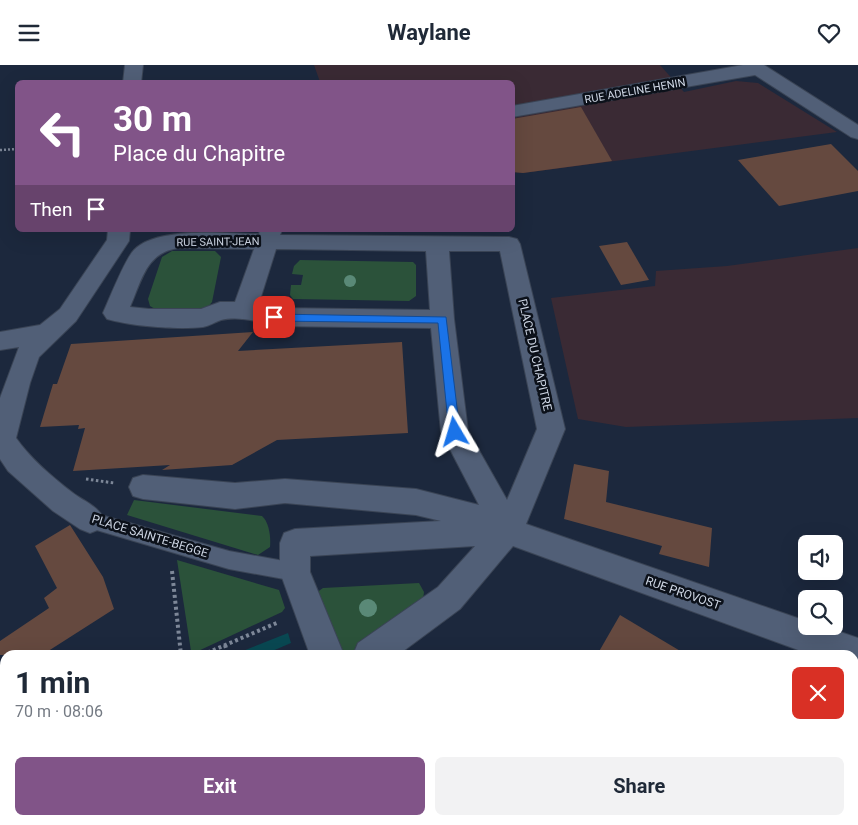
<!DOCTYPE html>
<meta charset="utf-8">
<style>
:root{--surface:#fff;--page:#f2f2f3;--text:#1f2937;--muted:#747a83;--accent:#815488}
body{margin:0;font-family:Roboto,sans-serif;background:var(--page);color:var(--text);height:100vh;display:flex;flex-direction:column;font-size:19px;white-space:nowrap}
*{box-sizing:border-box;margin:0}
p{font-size:16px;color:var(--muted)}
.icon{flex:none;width:28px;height:28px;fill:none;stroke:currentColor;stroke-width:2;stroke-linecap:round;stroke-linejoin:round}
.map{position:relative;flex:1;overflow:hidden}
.details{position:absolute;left:0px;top:585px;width:859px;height:175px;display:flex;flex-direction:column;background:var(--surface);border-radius:15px 15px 0 0;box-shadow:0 5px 20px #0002}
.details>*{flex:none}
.top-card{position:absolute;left:15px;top:15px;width:500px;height:152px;border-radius:8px;box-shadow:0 5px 20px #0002;background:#815488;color:#fff;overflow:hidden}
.controls{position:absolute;left:798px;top:470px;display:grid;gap:10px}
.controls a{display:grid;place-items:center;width:45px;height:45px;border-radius:8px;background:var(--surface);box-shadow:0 5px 20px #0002;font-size:25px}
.pin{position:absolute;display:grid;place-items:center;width:42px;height:42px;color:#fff;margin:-21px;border-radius:10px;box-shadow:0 2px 8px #0006}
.me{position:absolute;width:55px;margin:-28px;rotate:353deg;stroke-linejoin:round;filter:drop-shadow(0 0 4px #0008)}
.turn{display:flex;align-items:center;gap:18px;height:105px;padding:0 15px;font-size:22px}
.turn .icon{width:65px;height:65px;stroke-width:2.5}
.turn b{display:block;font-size:35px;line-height:42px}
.then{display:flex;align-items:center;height:48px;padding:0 15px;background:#0003;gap:10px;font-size:19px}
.round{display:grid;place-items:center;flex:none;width:52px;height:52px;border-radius:8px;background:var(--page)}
.head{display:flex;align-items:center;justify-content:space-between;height:85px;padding:0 15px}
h1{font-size:30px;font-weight:700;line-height:38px}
.button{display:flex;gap:10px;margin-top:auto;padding:10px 15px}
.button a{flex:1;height:58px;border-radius:8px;background:var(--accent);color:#fff;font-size:20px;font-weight:700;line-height:58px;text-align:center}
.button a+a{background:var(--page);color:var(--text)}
header{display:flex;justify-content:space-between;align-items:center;height:65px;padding:0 15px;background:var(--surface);font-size:22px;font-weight:700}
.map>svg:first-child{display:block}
.education{fill:#3a2a34}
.green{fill:#2b523a}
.water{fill:#094852}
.building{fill:#65493f}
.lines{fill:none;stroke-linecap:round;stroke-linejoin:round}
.service-casing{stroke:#3a4455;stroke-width:2}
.minor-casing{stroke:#3a4455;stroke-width:2}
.path-far2{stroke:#7d8798;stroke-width:2.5;stroke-dasharray:2 2;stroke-linecap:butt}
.path-far1{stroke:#7d8798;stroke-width:3;stroke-dasharray:2.5 2.5;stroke-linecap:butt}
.path{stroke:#7d8798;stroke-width:4;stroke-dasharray:3 3;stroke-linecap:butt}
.service{fill:#515f77;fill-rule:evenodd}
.minor{fill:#515f77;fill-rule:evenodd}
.tree{fill:#5a8977}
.route{fill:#1a73e8;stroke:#114b97}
.labels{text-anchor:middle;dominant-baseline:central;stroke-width:5;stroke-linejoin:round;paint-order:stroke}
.far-street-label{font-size:11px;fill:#cfd7e5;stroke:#0c111a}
.street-label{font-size:12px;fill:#cfd7e5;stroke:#0c111a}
</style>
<header><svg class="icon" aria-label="menu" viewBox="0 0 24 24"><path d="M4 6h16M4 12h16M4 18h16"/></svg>Waylane<svg class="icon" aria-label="heart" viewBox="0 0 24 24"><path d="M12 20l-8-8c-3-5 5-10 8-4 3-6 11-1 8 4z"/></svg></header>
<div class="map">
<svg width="858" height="760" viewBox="0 0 858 760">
<rect width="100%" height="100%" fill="#1c283d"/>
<g class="education">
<polygon points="314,0 660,0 684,27 736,16 758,18 837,67 523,108 513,107 512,18 320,17"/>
<polygon points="858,183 858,353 626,362 578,354 551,233 655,221 656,206 727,201"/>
</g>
<g class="green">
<polygon points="172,186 215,186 221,192 212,237 208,242 203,244 155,244 150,241 148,234 162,192"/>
<polygon points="300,195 413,197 416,200 416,231 409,236 293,234 290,230 291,220 301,220 303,210 292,209 294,201"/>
<path d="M134 435 262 451C269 457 271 472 270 482L258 490 127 450Z"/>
<polygon points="177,495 279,525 285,543 282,547 196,587 191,586"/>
<polygon points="419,518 424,527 423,535 356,590 335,590 316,528 323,523"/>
</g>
<polygon class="water" points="288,568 291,578 263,590 233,590"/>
<g class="building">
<polygon points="581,42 612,96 523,108 512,107 512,54"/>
<polygon points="831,79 858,106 858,126 779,141 738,95"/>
<polygon points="627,177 649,215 621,220 599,181"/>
<polygon points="253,267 238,286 402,277 408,368 277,375 232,400 162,405 170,400 73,406 85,363 78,364 79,360 40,362 53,319 57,319 71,279"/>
<polygon points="574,399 609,406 606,437 712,463 709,502 659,489 662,481 564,454"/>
<polygon points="70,460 103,512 114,544 42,590 0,590 0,576 49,543 44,533 57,523 35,481"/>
<polygon points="620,550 687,590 597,590"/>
</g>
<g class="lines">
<g class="service-casing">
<polygon id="service" points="90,447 229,486 295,498 302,500 305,507 302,514 295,516 229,504 83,461 81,455 83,449"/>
</g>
<g class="minor-casing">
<g id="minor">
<polygon points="125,0 143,0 141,18 123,18"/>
<polygon points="743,0 764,0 858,60 858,74 851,72 755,10 512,52 512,41"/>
<path d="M108 165H130L129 176 76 256 39 292 30 318 16 373C31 394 52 412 73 428 85 437 98 441 105 455L100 464 90 468 80 464 53 446 8 406 0 394V333L19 282 0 285V267L40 260 60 244 107 175Z"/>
<path d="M260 165H282L280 170 509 172 517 174 520 179 565 364 526 459 806 556V561H823L858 573V607L854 605V590H812L513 481 460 544 398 590H353L358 578 438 522 475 481 310 491V507L344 590H310L280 507V478L284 468 295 464 441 456 416 450 285 438 235 444 143 434 133 431 129 422 133 413 143 410 235 418 285 414 416 424 479 440 441 367 431 263 274 261C259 256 237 251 221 255 215 257 209 261 203 262 177 265 131 261 107 254L103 248C109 235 125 194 134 185 157 161 226 169 259 169ZM179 183 254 184 235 237H220L201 244H149L130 242C142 215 146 187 179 183ZM276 184 426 186 430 245 276 243 259 238ZM449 186H500L537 364 507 435 468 366 454 254Z"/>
</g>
</g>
<polyline class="path-far2" points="0,85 18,84"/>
<polyline class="path-far1" points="86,414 114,418"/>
<g class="path">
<polyline points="172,506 181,590"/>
<polyline points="225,580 228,590"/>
<polyline points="202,590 279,557"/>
</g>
<use href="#service" class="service"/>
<use href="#minor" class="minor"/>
</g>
<g class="tree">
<circle cx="350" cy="216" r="6"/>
<circle cx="368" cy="543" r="9"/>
</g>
<polygon class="route" points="274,249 446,252 460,367 459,371 455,372 449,367 438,258 274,256 269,252"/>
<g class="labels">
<g class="far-street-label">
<text transform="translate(635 26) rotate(-10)">RUE ADELINE HENIN</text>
<text transform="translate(218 177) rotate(-1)">RUE SAINT-JEAN</text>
</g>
<g class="street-label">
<text transform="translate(535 290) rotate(77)">PLACE DU CHAPITRE</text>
<text transform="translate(150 471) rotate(17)">PLACE SAINTE-BEGGE</text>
<text transform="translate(683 528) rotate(19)">RUE PROVOST</text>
</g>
</g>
</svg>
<div class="controls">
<a><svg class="icon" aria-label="sound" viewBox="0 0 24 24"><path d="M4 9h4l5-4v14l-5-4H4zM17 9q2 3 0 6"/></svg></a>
<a><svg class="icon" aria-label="search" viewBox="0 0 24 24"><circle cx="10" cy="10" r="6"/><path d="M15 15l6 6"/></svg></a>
</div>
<div class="pin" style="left:274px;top:252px;background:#d93025"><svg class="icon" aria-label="arrive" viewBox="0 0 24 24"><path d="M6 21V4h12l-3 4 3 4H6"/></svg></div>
<svg class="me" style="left:455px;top:367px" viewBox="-20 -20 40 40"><path d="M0-17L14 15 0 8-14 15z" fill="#1a73e8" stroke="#fff" stroke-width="4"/></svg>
<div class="top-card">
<div class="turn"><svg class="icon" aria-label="left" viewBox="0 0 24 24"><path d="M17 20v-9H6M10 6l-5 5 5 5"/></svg><div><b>30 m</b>Place du Chapitre</div></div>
<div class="then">Then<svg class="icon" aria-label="arrive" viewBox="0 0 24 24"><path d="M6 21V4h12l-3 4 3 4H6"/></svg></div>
</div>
<section class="details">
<div class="head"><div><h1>1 min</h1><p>70 m · 08:06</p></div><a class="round" style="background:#d93025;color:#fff"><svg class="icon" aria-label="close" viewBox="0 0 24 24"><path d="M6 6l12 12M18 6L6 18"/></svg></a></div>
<div class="button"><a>Exit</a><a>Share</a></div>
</section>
</div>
